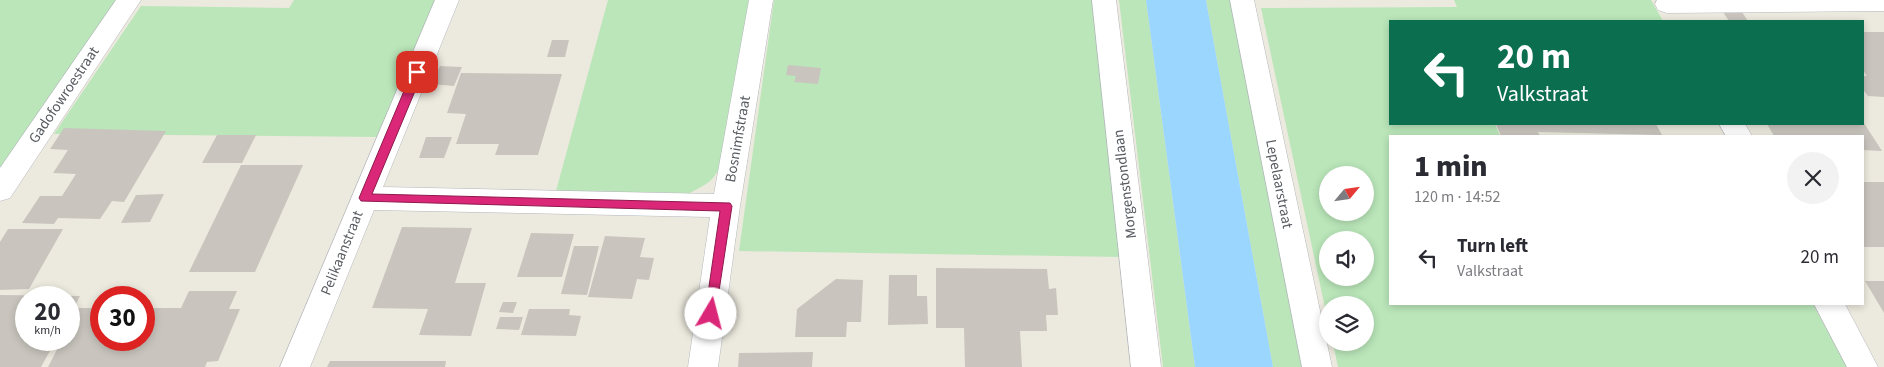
<!DOCTYPE html>
<meta charset="utf-8">
<style>
:root{--surface:#fff;--page:#f2f2f3;--text:#2b2b33;--muted:#7c7c81}
body{margin:0;font-family:"Source Sans 3",sans-serif;background:var(--page);color:var(--text);height:100vh;display:flex;flex-direction:column;font-size:19px;white-space:nowrap}
*{box-sizing:border-box;margin:0}
p{font-size:16px;color:var(--muted)}
.icon{flex:none;width:28px;height:28px;fill:none;stroke:currentColor;stroke-width:2;stroke-linecap:round;stroke-linejoin:round}
.map{position:relative;flex:1;overflow:hidden}
.details{position:absolute;left:1389px;top:135px;width:475px;height:170px;display:flex;flex-direction:column;background:var(--surface);border-radius:0px;box-shadow:0 2px 8px #0003}
.details>*{flex:none}
.top-card{position:absolute;left:1389px;top:20px;width:475px;height:105px;border-radius:0px;box-shadow:0 2px 8px #0003;background:#0b6e4f;color:#fff;overflow:hidden}
.needle{width:32px;rotate:61deg}
.fabs{position:absolute;left:1319px;top:166px;display:grid;gap:10px}
.fabs a{display:grid;place-items:center;width:55px;height:55px;border-radius:50%;background:var(--surface);box-shadow:0 2px 8px #0003;font-size:25px}
.speed{position:absolute;left:15px;top:286px;display:flex;gap:10px;font-size:25px;font-weight:700;text-align:center}
.speed>*{display:grid;place-content:center;width:65px;height:65px;border-radius:50%;background:var(--surface);box-shadow:0 2px 8px #0003;line-height:1}
.speed small{font-size:12px;font-weight:400}
.speed .limit{border:8px solid #d22;background:#fff;color:#111}
.pin{position:absolute;display:grid;place-items:center;width:42px;height:42px;color:#fff;margin:-21px;border-radius:10px;box-shadow:0 2px 8px #0006}
.me{position:absolute;width:55px;margin:-28px;rotate:8deg;stroke-linejoin:round;filter:drop-shadow(0 0 4px #0008)}
.turn{display:flex;align-items:center;gap:18px;height:105px;padding:0 25px;font-size:22px}
.turn .icon{width:65px;height:65px;stroke-width:2.5}
.turn b{display:block;font-size:35px;line-height:42px}
.round{display:grid;place-items:center;flex:none;width:52px;height:52px;border-radius:26px;background:var(--page)}
.overview{display:flex;align-items:center;justify-content:space-between;height:85px;padding:0 25px}
h1{font-size:30px;font-weight:800;line-height:38px}
ul{padding:0;list-style:none}
li{display:flex;align-items:center;gap:15px;height:75px;padding:0 25px}
li div{flex:1}
li b{display:block;font-size:19px}
li em{font-style:normal}
.map>svg:first-child{display:block}
.green{fill:#bae6b9;fill-rule:evenodd}
.water{fill:#9bd6ff}
.building{fill:#c9c5be}
.lines{fill:none;stroke-linecap:round;stroke-linejoin:round}
.minor-casing{stroke:#b5b8bd;stroke-width:1}
.minor{fill:#fff;fill-rule:evenodd}
.route{fill:#db2777;stroke:#8e194d}
.labels{text-anchor:middle;dominant-baseline:central;stroke-width:4.5;stroke-linejoin:round;paint-order:stroke}
.street-label{font-size:15px;fill:#585c61;stroke:#fff}
</style>
<div class="map">
<svg width="1884" height="367" viewBox="0 0 1884 367">
<rect width="100%" height="100%" fill="#ece9de"/>
<g class="green">
<polygon points="0,0 120,0 0,175"/>
<polygon points="294,0 437,0 379,137 54,134 141,6 289,8"/>
<path d="M608 0H749L723 158C715 181 710 182 690 193L556 191Z"/>
<polygon points="774,0 1095,0 1121,257 739,251"/>
<polygon points="1119,0 1146,0 1195,367 1163,367"/>
<polygon points="1206,0 1231,0 1304,367 1273,367"/>
<path d="M1454 0H1651L1663 21H1390V124H1495L1500 136H1390V304H1813L1847 367H1338L1333 343 1365 342V305H1328L1327 317 1261 8 1457 7ZM1328 175H1365V212H1328ZM1328 240H1365V278H1328Z"/>
</g>
<polygon class="water" points="1146,0 1206,0 1273,367 1195,367"/>
<g class="building">
<polygon points="1723,12 1742,12 1748,21 1729,21"/>
<polygon points="1862,32 1884,32 1884,97 1868,96 1862,88 1862,76 1867,76 1862,69"/>
<polygon points="552,40 569,40 565,57 547,57"/>
<polygon points="788,65 821,68 818,84 794,82 796,76 786,75"/>
<polygon points="440,66 462,67 454,86 431,84"/>
<polygon points="461,73 562,74 538,155 495,155 499,144 456,144 466,114 447,113"/>
<polygon points="1862,120 1882,151 1862,150 1862,136 1774,136 1767,124 1862,124"/>
<polygon points="1496,124 1656,124 1662,135 1538,132 1540,136 1501,136"/>
<polygon points="64,128 166,131 124,202 112,201 100,219 58,218 54,224 22,223 40,196 62,196 76,174 53,173 68,150 50,149"/>
<polygon points="217,135 256,135 242,163 202,163"/>
<polygon points="426,137 452,137 444,158 419,158"/>
<polygon points="241,165 303,165 255,272 189,272"/>
<rect x="1862" y="182" width="22" height="65"/>
<polygon points="164,194 150,222 121,223 136,195"/>
<polygon points="402,227 472,228 455,283 486,283 471,336 419,335 428,309 372,308"/>
<polygon points="8,229 63,229 29,289 0,290 0,242"/>
<polygon points="531,233 574,234 562,277 517,277"/>
<polygon points="605,236 645,238 640,257 654,258 649,280 637,279 632,299 588,297"/>
<polygon points="574,246 599,246 587,295 561,294"/>
<polygon points="936,268 1047,269 1049,289 1056,288 1058,315 1046,315 1047,331 1020,331 1022,367 965,367 964,328 936,328"/>
<polygon points="889,275 917,275 917,296 927,296 928,324 888,325"/>
<polygon points="836,279 863,280 861,322 847,322 846,337 795,337 797,309"/>
<polygon points="1865,281 1884,281 1884,313"/>
<polygon points="189,291 237,291 229,309 240,309 218,361 207,362 205,367 48,367 62,340 69,340 69,328 79,308 101,308 101,340 144,340 144,308 181,308"/>
<polygon points="0,295 80,296 69,317 69,298 26,298 26,340 56,340 41,367 0,367"/>
<polygon points="503,302 517,302 513,313 499,312"/>
<polygon points="529,309 570,309 569,315 581,316 576,336 521,335"/>
<polygon points="500,317 523,317 519,330 496,329"/>
<polygon points="813,352 812,367 738,367 739,353"/>
<polygon points="330,361 446,361 445,367 327,367"/>
</g>
<g class="lines">
<g class="minor-casing">
<g id="minor">
<polygon points="116,0 141,0 10,198 0,201 0,168"/>
<polygon points="435,0 459,0 383,187 714,194 749,0 773,0 740,206 718,367 688,367 710,217 374,210 310,367 280,367"/>
<polygon points="1092,0 1116,0 1161,367 1131,367"/>
<polygon points="1230,0 1254,0 1332,367 1302,367"/>
<polygon points="1657,0 1884,0 1884,11 1667,13 1658,10 1655,4"/>
<polygon points="1719,124 1745,124 1752,136 1726,136"/>
<polygon points="1814,304 1845,304 1878,367 1847,367"/>
</g>
</g>
<use href="#minor" class="minor"/>
</g>
<polygon class="route" points="417,68 423,72 372,194 730,203 732,206 715,317 711,319 706,317 705,314 720,211 361,201 359,198 412,72"/>
<g class="labels">
<g class="street-label">
<text transform="translate(64 95) rotate(-56)">Gadofowroestraat</text>
<text transform="translate(738 139) rotate(-80)">Bosnimfstraat</text>
<text transform="translate(1125 184) rotate(-97)">Morgenstondlaan</text>
<text transform="translate(1279 184) rotate(79)">Lepelaarstraat</text>
<text transform="translate(342 253) rotate(-68)">Pelikaanstraat</text>
</g>
</g>
</svg>
<div class="fabs">
<a><svg class="needle" viewBox="-14 -14 28 28"><path d="M0-13l5 13h-10z" fill="#e53935"/><path d="M0 13l5-13h-10z" fill="#7c7c81"/></svg></a>
<a><svg class="icon" aria-label="sound" viewBox="0 0 24 24"><path d="M4 9h4l5-4v14l-5-4H4zM17 9q2 3 0 6"/></svg></a>
<a><svg class="icon" aria-label="layers" viewBox="0 0 24 24"><path d="M12 4l9 5-9 5-9-5zM3 14l9 5 9-5"/></svg></a>
</div>
<div class="speed"><div>20<small>km/h</small></div><div class="limit">30</div></div>
<div class="pin" style="left:417px;top:72px;background:#d93025"><svg class="icon" aria-label="arrive" viewBox="0 0 24 24"><path d="M6 21V4h12l-3 4 3 4H6"/></svg></div>
<svg class="me" style="left:711px;top:314px" viewBox="-20 -20 40 40"><circle r="19" fill="#fff"/><path d="M0-13L10 11 0 6-10 11z" fill="#db2777"/></svg>
<div class="top-card">
<div class="turn"><svg class="icon" aria-label="left" viewBox="0 0 24 24"><path d="M17 20v-9H6M10 6l-5 5 5 5"/></svg><div><b>20 m</b>Valkstraat</div></div>
</div>
<section class="details">
<div class="overview"><div><h1>1 min</h1><p>120 m · 14:52</p></div><a class="round"><svg class="icon" aria-label="close" viewBox="0 0 24 24"><path d="M6 6l12 12M18 6L6 18"/></svg></a></div>
<ul>
<li><svg class="icon" aria-label="left" viewBox="0 0 24 24"><path d="M17 20v-9H6M10 6l-5 5 5 5"/></svg><div><b>Turn left</b><p>Valkstraat</p></div><em>20 m</em></li>
</ul>
</section>
</div>
